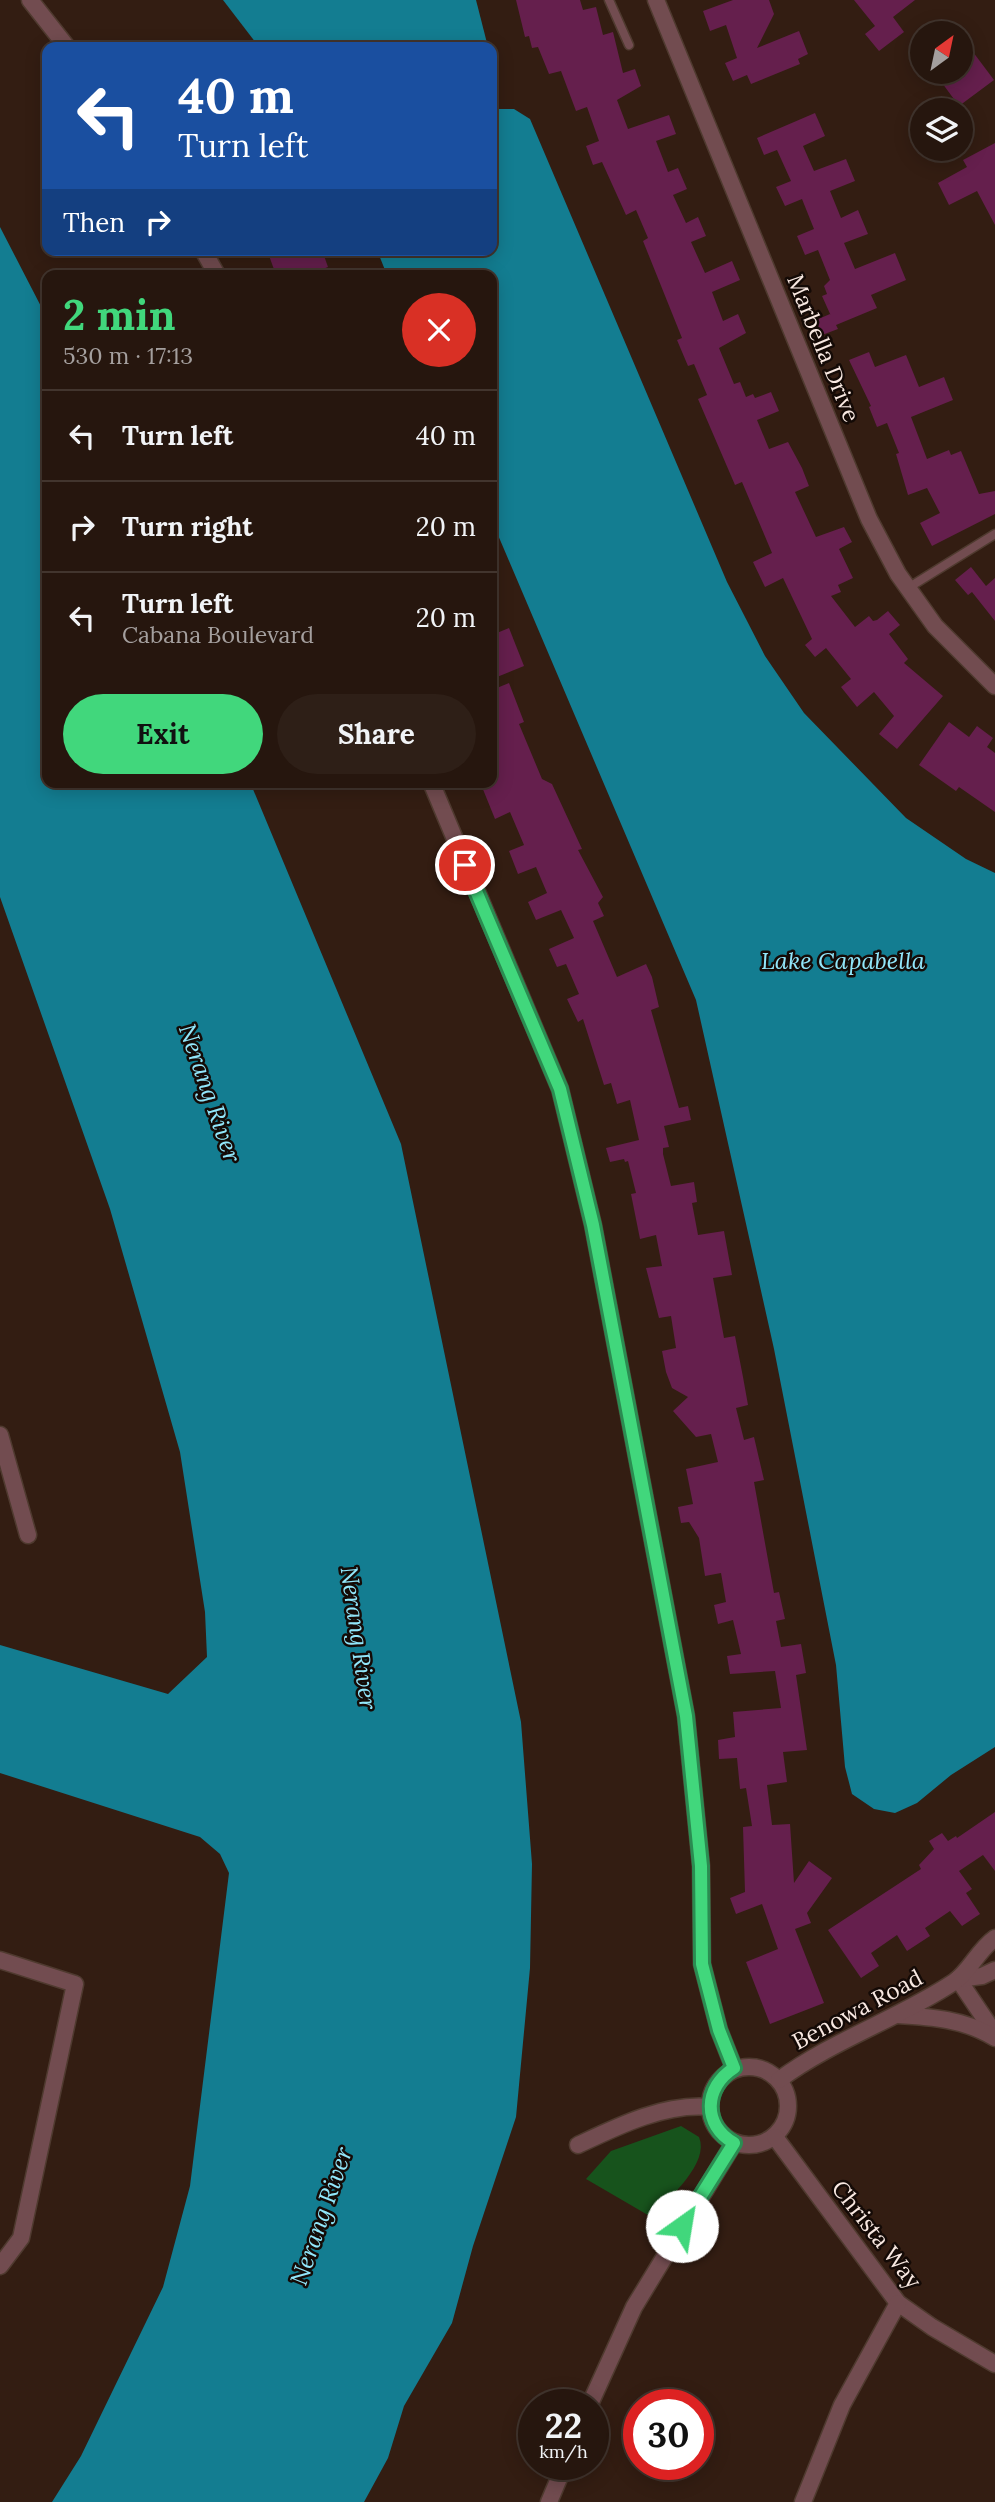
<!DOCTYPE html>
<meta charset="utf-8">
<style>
:root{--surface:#26160e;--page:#2e1f17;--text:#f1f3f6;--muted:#a49f9e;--line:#42352e;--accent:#41d77c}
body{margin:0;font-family:Lora,serif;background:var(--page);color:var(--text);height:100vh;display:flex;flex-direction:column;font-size:26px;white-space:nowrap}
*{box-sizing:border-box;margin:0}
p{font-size:23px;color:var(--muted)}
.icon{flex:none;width:38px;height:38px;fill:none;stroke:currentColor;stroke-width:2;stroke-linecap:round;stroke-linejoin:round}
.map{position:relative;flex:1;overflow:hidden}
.sheet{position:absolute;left:42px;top:270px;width:455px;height:518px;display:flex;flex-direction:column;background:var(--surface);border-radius:14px;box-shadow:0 4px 18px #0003,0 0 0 2px var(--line)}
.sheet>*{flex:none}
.top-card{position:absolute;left:42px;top:42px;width:455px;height:214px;border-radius:14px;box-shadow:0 4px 18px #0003,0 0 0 2px var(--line);background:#1a4fa0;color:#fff;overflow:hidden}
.needle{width:46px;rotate:33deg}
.tools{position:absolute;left:910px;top:21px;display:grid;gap:14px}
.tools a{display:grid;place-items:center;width:63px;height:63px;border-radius:50%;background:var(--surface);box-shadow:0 4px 18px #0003,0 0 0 2px var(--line);font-size:35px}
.speed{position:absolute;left:518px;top:2389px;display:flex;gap:14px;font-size:35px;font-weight:700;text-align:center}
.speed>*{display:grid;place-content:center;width:91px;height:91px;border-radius:50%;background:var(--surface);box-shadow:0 4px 18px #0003,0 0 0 2px var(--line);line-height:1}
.speed small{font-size:18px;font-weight:400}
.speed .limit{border:10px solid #d22;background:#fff;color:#111}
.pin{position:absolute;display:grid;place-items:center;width:60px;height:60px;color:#fff;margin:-30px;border:4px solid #fff;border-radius:50%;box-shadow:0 2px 7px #0007}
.me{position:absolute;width:77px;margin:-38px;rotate:32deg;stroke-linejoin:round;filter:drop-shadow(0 0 5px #0008)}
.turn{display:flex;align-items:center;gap:24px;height:147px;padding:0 21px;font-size:32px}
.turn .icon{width:91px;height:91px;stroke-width:2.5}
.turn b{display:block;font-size:49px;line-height:60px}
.then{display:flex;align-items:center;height:66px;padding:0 21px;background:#0003;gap:14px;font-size:26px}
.round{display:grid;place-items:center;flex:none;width:74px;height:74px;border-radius:37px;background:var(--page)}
.headline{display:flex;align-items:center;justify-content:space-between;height:119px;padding:0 21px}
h1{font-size:42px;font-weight:800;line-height:52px;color:var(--accent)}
.button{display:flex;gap:14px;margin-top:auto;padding:14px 21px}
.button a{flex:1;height:80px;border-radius:42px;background:var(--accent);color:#111;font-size:28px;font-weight:800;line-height:80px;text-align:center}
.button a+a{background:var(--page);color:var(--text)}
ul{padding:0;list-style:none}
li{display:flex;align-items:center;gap:21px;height:91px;padding:0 21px;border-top:2px solid var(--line)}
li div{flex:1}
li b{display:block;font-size:26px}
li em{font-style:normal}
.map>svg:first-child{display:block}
.green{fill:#17531c}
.water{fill:#137d91}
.building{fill:#651f4d}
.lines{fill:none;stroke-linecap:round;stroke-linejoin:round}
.service-casing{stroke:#4f3a2f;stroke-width:11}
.minor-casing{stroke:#4f3a2f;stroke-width:19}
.service{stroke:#724c50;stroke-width:8}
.minor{stroke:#724c50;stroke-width:16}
.route-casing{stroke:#2a8c51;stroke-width:18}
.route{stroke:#41d77c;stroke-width:12}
.labels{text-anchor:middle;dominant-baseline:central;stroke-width:5;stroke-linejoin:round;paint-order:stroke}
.street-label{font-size:23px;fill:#f9e9e2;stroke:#140a06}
.water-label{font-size:24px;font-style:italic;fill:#92e7fb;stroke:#140a06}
</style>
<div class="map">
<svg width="995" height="2502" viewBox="0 0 995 2502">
<rect width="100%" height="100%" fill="#331d12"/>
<path class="green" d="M681 2126 699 2137C710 2164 669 2196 653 2218L586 2179 611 2151Z"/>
<g class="water">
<polygon points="223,0 476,0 488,47 259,47"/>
<polygon points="498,109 514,109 530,119 727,582 765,656 804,713 906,818 966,859 995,873 995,1747 951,1775 917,1803 895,1813 874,1809 852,1794 845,1767 836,1665 774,1349 696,1000 492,521 492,275 387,275 377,250 492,250 492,111"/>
<polygon points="0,227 47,318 47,782 250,782 401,1144 521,1722 532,1864 530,1968 516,2117 473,2246 452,2323 404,2406 388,2458 364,2502 52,2502 81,2456 163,2287 190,2186 229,1873 220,1854 200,1837 0,1773 0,1645 168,1694 207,1657 205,1612 180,1452 110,1209 0,897"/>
</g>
<g class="building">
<polygon points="516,0 580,0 583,10 596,7 603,35 613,32 623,73 635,69 641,86 617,100 628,129 669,115 676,134 656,141 668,172 678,168 687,189 673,195 686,223 698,217 706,236 691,242 705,273 732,261 740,280 712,292 723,321 738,314 746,333 719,348 734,384 740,382 746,397 753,394 755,398 771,392 779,411 757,420 769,449 788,442 802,468 809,486 795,492 816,537 844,527 852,542 839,549 853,578 838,585 841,592 831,596 855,627 869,616 873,621 877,620 888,611 900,625 889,634 908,659 904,663 943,696 897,749 879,734 894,716 874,692 857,707 841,687 851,679 826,648 815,657 805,645 812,639 783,578 765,587 753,562 772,553 742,482 735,485 698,399 707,395 694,364 688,366 677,340 682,338 643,241 648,238 636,210 626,215 602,162 593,165 586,146 599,141 587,107 576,111 561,71 549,74 538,47 532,48 529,36 525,37"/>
<polygon points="733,0 769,0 774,14 757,48 799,31 808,54 798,59 800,64 751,84 747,75 733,81 725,63 737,58 726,25 710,31 703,11"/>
<polygon points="854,0 915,0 893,17 904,32 879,51 865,34 875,26"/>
<polygon points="961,36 994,80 959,106 934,72 961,72"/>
<polygon points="815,113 825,136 803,146 814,171 846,159 855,181 830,191 841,218 858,210 868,234 844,243 855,269 895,253 906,280 871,295 877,308 836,325 838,329 822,335 816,320 830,314 831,316 822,296 827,294 824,286 830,280 818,250 805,255 797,236 814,229 802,199 785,206 776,187 791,181 777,150 764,155 757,138"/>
<polygon points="995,143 995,225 977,191 949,205 938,183 967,167 963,160"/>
<polygon points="267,250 322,250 328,267 307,275 276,275"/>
<polygon points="869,352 875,367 906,355 919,387 944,377 953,400 911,417 927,459 949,450 951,455 961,451 979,494 995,491 995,514 932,546 920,523 940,513 927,488 908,495 896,454 899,453 887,423 877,427 869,407 871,406 849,360"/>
<polygon points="971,567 986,586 995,578 995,621 972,592 968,595 955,580"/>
<polygon points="509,628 524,666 492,679 492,635"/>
<polygon points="509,683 524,722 519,724 542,779 552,784 582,849 578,850 603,897 598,903 604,916 593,921 617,977 646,964 652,977 659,1007 651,1010 679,1108 688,1106 691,1120 664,1126 669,1147 663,1148 663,1154 671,1186 694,1182 697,1202 692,1203 698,1235 724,1231 732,1275 713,1278 724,1338 735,1336 743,1377 748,1405 736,1408 744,1440 754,1437 764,1480 754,1482 774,1593 779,1592 785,1619 776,1621 781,1647 801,1644 806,1673 796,1675 807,1750 783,1752 787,1782 767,1785 772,1825 790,1824 794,1883 809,1861 832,1878 807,1913 811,1923 795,1929 824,2003 770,2024 746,1962 778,1949 762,1904 736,1914 730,1898 745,1892 743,1827 752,1826 746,1788 740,1789 737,1758 719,1759 718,1740 735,1737 733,1712 781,1708 775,1671 730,1674 727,1656 741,1654 733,1620 718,1624 714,1605 726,1602 721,1573 705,1576 699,1538 689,1522 681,1523 678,1507 693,1504 686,1469 718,1462 711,1434 696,1437 673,1411 688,1397 672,1388 666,1372 662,1351 676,1348 671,1316 659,1318 646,1268 662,1266 656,1235 640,1239 631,1194 636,1193 628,1161 625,1162 624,1159 610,1162 606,1148 639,1140 630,1100 617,1104 611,1083 604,1085 583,1019 578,1022 567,999 579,994 566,964 557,967 549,949 574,938 561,910 536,920 528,902 547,893 536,867 518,874 509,851 524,845 510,812 495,819 480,782 492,782 492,690"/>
<polygon points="949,722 969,737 977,726 993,738 987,747 995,753 995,812 959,787 956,791 919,765"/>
<polygon points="995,1812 995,1871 983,1855 959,1871 972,1889 966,1893 980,1914 962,1926 950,1911 925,1928 930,1936 907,1951 897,1935 871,1953 879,1966 861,1978 828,1930 921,1869 919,1865 934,1849 929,1841 942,1833 948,1841 956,1836 957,1838"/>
</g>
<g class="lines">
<g class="service-casing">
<g id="service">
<polyline points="609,0 629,45"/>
<polyline points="908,588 995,534"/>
</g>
</g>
<g class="minor-casing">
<g id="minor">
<polyline points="30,0 67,47"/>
<polyline points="656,0 869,519 898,574 935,626 995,686"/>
<polyline points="203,250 217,275"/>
<polyline points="431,782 560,1089 593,1225 686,1716 701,1866 702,1964 719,2030 734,2068"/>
<polyline points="0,1435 28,1535"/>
<polyline points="0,1960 75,1984 21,2238 0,2266"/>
<polyline points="958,1979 995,2034"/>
<polyline points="958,1979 982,1976 995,1970"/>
<path d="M897 2015C932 2017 964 2019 995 2038"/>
<circle cx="749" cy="2106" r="39"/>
<path d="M779 2080C833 2040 898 2019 954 1982 970 1971 978 1950 995 1938"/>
<polyline points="775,2137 898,2303 932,2327 995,2364"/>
<path d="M578 2145C618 2126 665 2103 709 2107"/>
<polyline points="590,2404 634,2307 734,2143"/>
<polyline points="549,2502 565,2464"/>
<polyline points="803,2502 842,2405 898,2303"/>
</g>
</g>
<use href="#service" class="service"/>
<use href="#minor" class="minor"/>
</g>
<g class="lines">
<g class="route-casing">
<path id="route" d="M465 865 560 1089 593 1225 686 1716 701 1866 702 1964 719 2030 734 2068C704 2087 702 2125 734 2143L682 2226"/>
</g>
<use href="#route" class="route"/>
</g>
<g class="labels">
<g class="street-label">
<text transform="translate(824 348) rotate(68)">Marbella Drive</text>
<text transform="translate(857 2009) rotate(-28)">Benowa Road</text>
<text transform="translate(877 2234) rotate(52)">Christa Way</text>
</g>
<g class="water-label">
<text x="843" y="960">Lake Capabella</text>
<text transform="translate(210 1093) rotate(71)">Nerang River</text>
<text transform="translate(359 1638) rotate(82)">Nerang River</text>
<text transform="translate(321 2216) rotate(-71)">Nerang River</text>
</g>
</g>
</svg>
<div class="tools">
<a><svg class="needle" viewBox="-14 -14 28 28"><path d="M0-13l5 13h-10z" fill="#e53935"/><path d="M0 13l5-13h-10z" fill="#a49f9e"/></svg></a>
<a><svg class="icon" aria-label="layers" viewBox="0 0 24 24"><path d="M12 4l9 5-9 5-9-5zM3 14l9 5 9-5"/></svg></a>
</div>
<div class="speed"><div>22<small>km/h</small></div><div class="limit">30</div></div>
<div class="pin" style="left:465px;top:865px;background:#d93025"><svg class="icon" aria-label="arrive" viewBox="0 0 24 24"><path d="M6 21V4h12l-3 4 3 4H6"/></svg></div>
<svg class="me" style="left:682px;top:2226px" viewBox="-20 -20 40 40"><circle r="19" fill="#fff"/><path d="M0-13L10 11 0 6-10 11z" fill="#41d77c"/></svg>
<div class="top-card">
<div class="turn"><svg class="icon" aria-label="left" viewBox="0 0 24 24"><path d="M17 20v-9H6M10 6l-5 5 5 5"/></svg><div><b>40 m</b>Turn left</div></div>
<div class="then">Then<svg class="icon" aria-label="right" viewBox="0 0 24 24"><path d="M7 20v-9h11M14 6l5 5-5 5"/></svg></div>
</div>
<section class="sheet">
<div class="headline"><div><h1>2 min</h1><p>530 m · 17:13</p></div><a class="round" style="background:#d93025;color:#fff"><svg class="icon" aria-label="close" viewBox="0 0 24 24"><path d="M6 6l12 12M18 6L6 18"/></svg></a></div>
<ul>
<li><svg class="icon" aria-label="left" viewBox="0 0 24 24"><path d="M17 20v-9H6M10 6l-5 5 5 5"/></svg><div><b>Turn left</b></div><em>40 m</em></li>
<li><svg class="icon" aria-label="right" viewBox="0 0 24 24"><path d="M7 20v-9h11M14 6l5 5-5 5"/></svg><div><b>Turn right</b></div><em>20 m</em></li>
<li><svg class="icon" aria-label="left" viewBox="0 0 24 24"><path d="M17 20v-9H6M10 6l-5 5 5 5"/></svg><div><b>Turn left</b><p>Cabana Boulevard</p></div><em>20 m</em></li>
</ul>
<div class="button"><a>Exit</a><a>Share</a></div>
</section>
</div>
